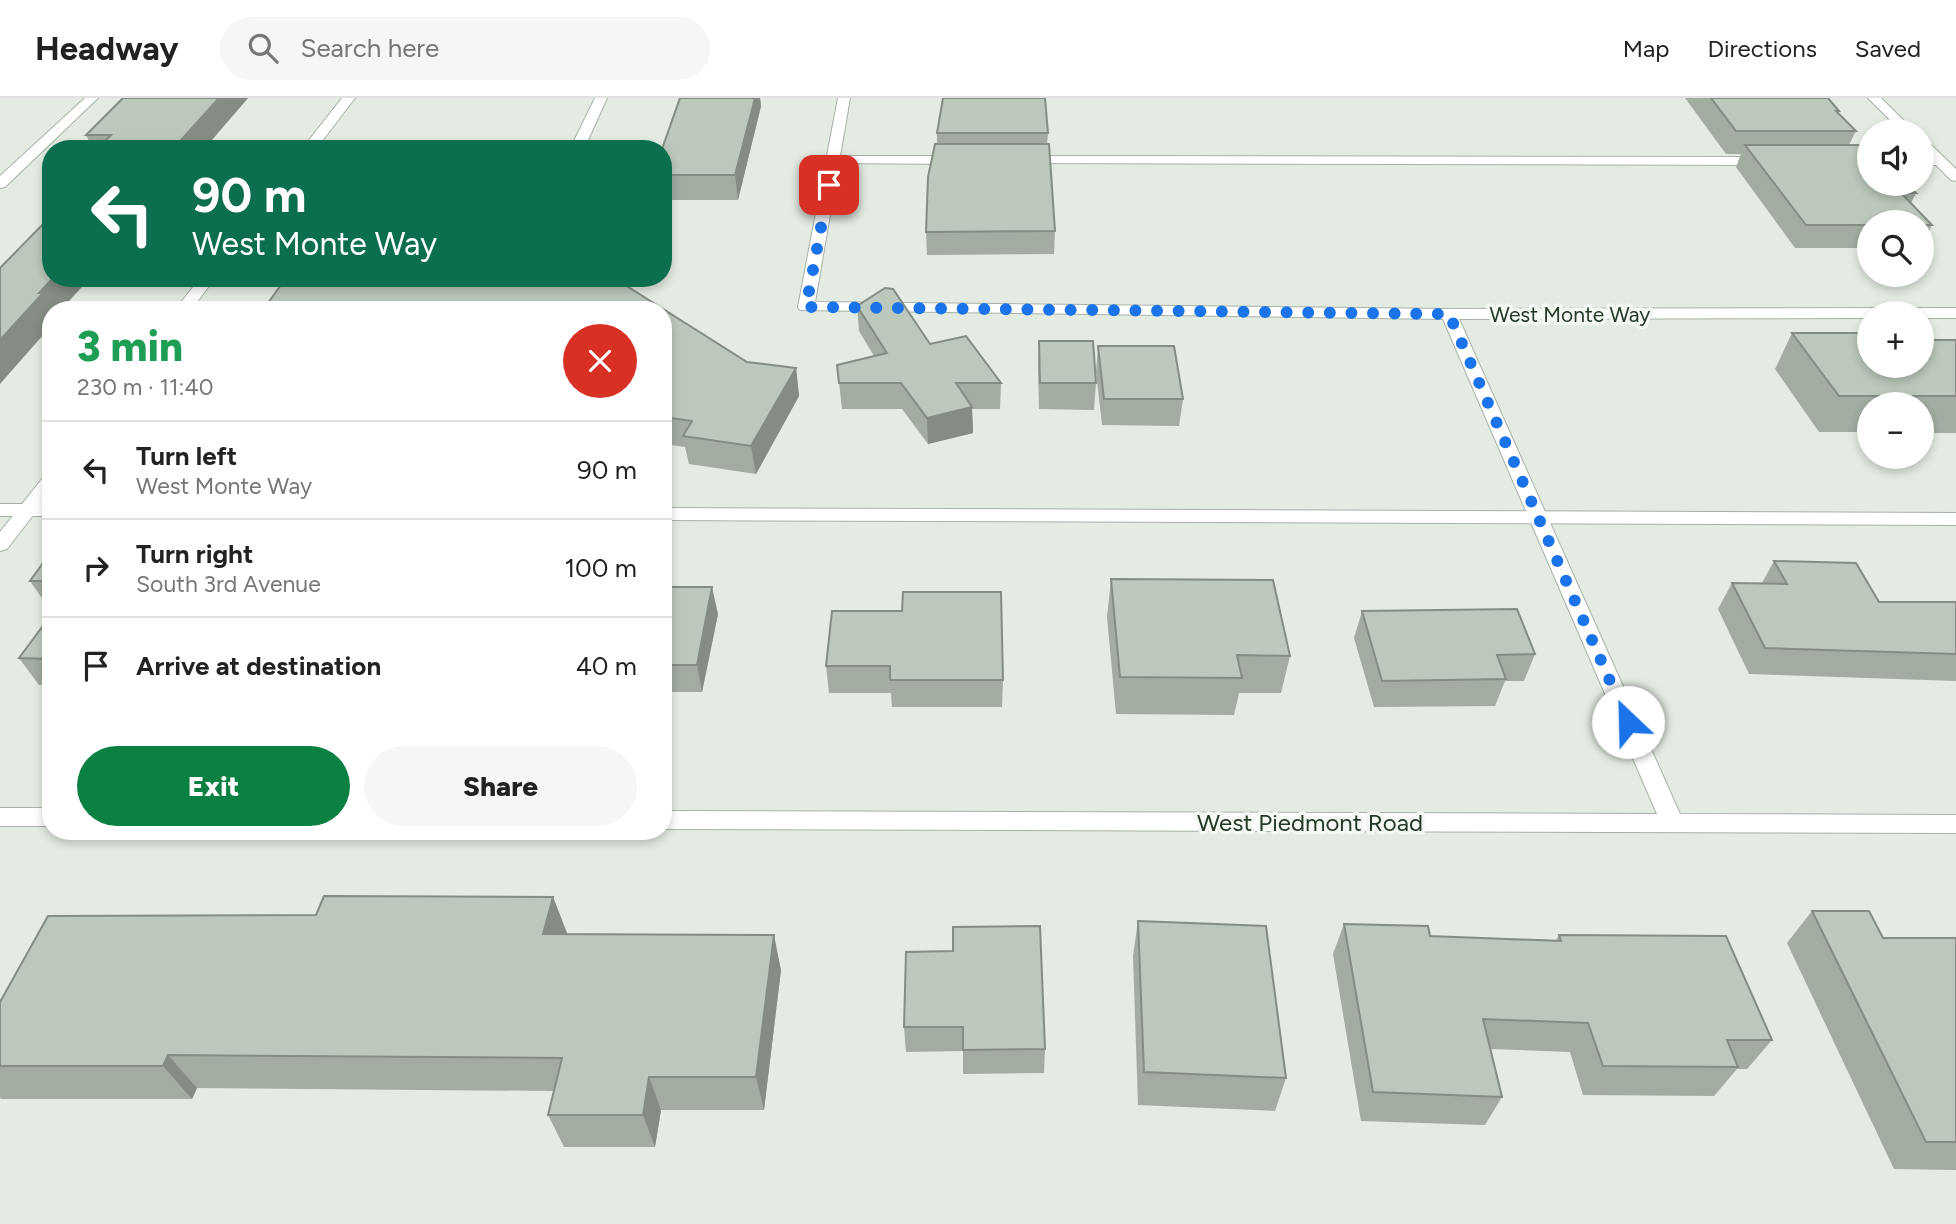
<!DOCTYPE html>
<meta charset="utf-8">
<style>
:root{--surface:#fff;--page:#f6f6f6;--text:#222;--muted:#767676;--line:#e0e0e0;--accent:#0b8043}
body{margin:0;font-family:Figtree,sans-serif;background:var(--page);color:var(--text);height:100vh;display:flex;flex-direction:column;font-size:26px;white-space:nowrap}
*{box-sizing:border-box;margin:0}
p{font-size:23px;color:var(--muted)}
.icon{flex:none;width:38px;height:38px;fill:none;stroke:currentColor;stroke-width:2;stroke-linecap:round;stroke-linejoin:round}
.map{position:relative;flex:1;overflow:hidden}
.details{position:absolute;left:42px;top:203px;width:630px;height:539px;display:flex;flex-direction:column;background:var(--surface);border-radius:28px;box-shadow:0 4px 10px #0003}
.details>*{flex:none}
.top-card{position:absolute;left:42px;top:42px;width:630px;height:147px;border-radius:28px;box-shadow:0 4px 10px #0003;background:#0b6e4f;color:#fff;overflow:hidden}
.buttons{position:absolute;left:1857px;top:21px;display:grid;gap:14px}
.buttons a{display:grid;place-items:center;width:77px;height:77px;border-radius:50%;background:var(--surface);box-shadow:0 4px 10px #0003;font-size:35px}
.pin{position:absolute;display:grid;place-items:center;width:60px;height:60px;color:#fff;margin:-30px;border-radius:14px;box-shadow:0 4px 10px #0006}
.me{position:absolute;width:77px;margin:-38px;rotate:336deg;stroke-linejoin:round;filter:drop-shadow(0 0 5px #0008)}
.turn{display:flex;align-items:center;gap:24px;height:147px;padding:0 35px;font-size:32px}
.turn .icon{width:91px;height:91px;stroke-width:2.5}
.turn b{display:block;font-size:49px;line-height:60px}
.round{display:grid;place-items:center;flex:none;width:74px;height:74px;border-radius:37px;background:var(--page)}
.overview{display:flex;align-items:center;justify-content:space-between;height:119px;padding:0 35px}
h1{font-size:42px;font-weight:800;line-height:52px;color:#1e9e55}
.primary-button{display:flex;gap:14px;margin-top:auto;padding:14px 35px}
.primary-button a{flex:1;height:80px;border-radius:42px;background:var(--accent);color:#fff;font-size:28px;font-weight:800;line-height:80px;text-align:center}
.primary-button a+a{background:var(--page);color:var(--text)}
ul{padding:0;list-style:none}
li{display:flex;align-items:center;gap:21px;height:98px;padding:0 35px;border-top:2px solid var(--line)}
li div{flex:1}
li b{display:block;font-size:26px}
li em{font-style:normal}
header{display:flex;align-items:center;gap:42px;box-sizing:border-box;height:98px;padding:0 35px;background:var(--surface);border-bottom:2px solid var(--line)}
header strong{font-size:33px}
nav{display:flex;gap:38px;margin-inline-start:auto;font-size:24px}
.search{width:490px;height:63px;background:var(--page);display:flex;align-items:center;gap:18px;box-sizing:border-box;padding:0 24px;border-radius:38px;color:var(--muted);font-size:26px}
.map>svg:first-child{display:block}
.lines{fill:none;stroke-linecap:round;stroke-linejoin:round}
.lane-casing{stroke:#a6b2a6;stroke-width:2}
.street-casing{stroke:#a6b2a6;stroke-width:2}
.lane{fill:#fff;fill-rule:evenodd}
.street{fill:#fff;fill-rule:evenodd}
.wall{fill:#a2aca1}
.shaded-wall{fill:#848c83}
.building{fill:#bcc8bb;stroke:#848c83;stroke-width:2}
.route{stroke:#1a73e8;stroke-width:12;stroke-dasharray:0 21.6}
.labels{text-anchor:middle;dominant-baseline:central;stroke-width:7;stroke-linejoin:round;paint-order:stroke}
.far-street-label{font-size:21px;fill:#253926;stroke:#f3f8f3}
.street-label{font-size:24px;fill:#253926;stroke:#f3f8f3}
</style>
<header>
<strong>Headway</strong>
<div class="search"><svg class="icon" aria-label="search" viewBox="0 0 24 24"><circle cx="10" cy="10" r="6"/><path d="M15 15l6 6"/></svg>Search here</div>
<nav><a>Map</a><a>Directions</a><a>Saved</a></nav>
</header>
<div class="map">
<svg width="1956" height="1126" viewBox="0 0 1956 1126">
<rect width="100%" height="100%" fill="#e3ebe2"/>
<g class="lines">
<g class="lane-casing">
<g id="lane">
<polygon points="85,0 98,0 5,89 0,90 0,78"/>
<polygon points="595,0 607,0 584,51 570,51"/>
<polygon points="833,58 960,58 967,62 960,66 828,65 828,59"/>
<polygon points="1021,58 1765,59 1772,63 1765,67 1016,65 1014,62"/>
<polygon points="1922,59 1939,59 1946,63 1939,67 1922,67"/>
<rect x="0" y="406" width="51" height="12"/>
<polygon points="663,410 1956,415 1956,427 663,422"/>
</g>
</g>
<g class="street-casing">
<g id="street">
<polygon points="342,0 355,0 316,51 302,51"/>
<polygon points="838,0 850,0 815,204 1449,211 1956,210 1956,220 1922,220 1922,215 1869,215 1869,220 1459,221 1680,716 1956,717 1956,735 663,731 663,713 1657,716 1443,221 800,212 798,209"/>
<polygon points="1868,0 1881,0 1914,33 1901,33"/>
<polygon points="1922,42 1927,43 1956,71 1956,83 1951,82 1922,53"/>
<polygon points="200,180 215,180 191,212 175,212"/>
<polygon points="51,375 51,394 7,451 0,453 0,434 45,377"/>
<rect x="0" y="710" width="51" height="18"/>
</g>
</g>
<use href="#lane" class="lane"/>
<use href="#street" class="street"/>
</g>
<g class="wall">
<polygon points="123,0 248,0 204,51 93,51 86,37"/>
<polygon points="680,0 760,0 761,8 738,102 670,102 668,89 663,89 663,51"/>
<polygon points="1685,0 1828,0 1839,13 1838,15 1856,33 1849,47 1916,95 1911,105 1932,127 1922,147 1922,124 1869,124 1869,150 1795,150 1736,69 1741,56 1726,56"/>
<polygon points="937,35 1048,35 1047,46 1055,133 1054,156 927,157 926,134 937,46"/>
<polygon points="286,180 488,180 490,188 502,188 507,180 614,180 747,264 796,270 799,298 756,376 689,366 685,349 663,346 663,212 263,212"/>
<polygon points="857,208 930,246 1001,285 1000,311 972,311 973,335 928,346 902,311 842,311 837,267 874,258 859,233"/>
<polygon points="1792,235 1869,268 1956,242 1956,335 1922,335 1922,306 1869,306 1869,334 1819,334 1775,271"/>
<polygon points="1039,243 1096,285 1094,312 1039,311 1038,268"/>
<polygon points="1098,248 1183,301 1179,328 1102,327 1096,274"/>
<polygon points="51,454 51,509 48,509 30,483"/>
<polygon points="1774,463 1879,504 1956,504 1956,583 1749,576 1718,511 1732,485 1762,485"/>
<polygon points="1111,481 1290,558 1281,595 1239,595 1234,617 1116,616 1107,519"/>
<polygon points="663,489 718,516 702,594 663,594"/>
<polygon points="832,513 1003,582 1002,609 892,609 891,595 829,595 826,568"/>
<polygon points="1362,513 1535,556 1524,583 1505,583 1495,608 1374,609 1354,540"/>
<polygon points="51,517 51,587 39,587 19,560"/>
<polygon points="553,799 567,836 781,872 764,1012 661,1012 655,1049 564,1049 548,1017 554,993 197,990 192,1001 1,1001 0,1000 0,904"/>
<polygon points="1812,813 1883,840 1956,840 1956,1072 1894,1071 1787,845"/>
<polygon points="1138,823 1286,980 1275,1013 1138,1007 1133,858"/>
<polygon points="1344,826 1430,838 1556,842 1559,837 1772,942 1747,971 1737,971 1714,998 1583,997 1570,954 1490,951 1502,999 1485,1027 1361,1023 1333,856"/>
<polygon points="906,854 1045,951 1044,975 963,976 963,953 906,954 904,929"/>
</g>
<g class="shaded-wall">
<polygon points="219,0 248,0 204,51 173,51"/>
<polygon points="755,0 760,0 761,8 738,102 735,77"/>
<polygon points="53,180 90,180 61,212 51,212 51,228 0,286 0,242 39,195"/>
<polygon points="486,180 488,180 495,204 485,187"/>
<polygon points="796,270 799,298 756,376 751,348"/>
<polygon points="972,309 973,335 928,346 927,320"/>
<polygon points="712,489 718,516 702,594 697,567"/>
<polygon points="553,799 567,835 558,871 543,836"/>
<polygon points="774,837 781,872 764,1012 756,979"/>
<polygon points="168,957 197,990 192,1001 163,968"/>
<polygon points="649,979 661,1012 655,1049 643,1017"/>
</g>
<g class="building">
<polygon points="123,0 219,0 173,51 97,51 111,37 86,37"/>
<polygon points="680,0 755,0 735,77 666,77 670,65 663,65 663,51 662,51"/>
<polygon points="943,0 1045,0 1048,35 937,35"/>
<polygon points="1711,0 1828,0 1839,13 1836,13 1856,33 1736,33"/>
<polygon points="935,46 1049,46 1055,133 926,134 928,79"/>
<polygon points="1745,47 1868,47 1869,48 1869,86 1906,86 1916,95 1901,95 1932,127 1922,127 1922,124 1869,124 1869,127 1806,127"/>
<polygon points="51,118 51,180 53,180 39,195 43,195 0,242 0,170"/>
<polygon points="286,180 486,180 485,187 502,188 507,180 614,180 747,264 796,270 751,348 683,338 692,323 663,319 663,212 263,212"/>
<polygon points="885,190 893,191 930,246 966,238 1001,285 956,285 972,309 927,320 901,285 839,285 837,267 887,255 857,208"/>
<polygon points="1792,235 1869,235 1869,268 1922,268 1922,242 1956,242 1956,298 1839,298"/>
<polygon points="1039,243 1093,243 1096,285 1040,285"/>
<polygon points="1098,248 1174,248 1183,301 1104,301"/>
<polygon points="51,454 51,483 30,483"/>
<polygon points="1774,463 1856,465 1879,504 1956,504 1956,556 1765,550 1732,485 1787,486"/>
<polygon points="1111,481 1273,482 1290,558 1237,557 1242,580 1120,579"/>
<polygon points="663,489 712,489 697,567 663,567"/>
<polygon points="903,494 1001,494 1003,582 890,582 890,568 826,568 832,513 902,513"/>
<polygon points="1517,511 1535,556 1497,557 1506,581 1382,583 1362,513"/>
<polygon points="51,517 51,561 19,560"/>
<polygon points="324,798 553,799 543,836 774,837 756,979 649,979 643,1017 548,1017 562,960 168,957 163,968 0,968 0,904 48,818 316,817"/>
<polygon points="1812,813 1869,813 1883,840 1956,840 1956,1044 1926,1044"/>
<polygon points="1138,823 1266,828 1286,980 1144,974"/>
<polygon points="1344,826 1428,828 1430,838 1561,843 1559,837 1726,838 1772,942 1727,942 1738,969 1603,968 1588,925 1483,921 1502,999 1373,994"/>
<polygon points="1040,828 1045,951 963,952 963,929 904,929 906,854 953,853 953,829"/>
</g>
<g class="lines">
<polyline class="route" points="829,87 806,209 1449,216 1628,624"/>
</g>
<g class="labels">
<g class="far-street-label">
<text x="1570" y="216">West Monte Way</text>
</g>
<g class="street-label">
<text x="1310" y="724">West Piedmont Road</text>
</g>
</g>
</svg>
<div class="buttons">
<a><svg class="icon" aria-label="sound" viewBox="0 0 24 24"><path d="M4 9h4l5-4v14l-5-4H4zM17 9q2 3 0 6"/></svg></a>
<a><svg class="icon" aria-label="search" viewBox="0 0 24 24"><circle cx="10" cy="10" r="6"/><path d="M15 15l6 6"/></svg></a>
<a>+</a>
<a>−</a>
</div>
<div class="pin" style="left:829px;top:87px;background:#d93025"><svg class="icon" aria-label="arrive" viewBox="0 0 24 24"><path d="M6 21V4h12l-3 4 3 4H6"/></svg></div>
<svg class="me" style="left:1628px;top:624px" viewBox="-20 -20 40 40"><circle r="19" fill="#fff"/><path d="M0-13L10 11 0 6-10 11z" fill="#1a73e8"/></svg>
<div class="top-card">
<div class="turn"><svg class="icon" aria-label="left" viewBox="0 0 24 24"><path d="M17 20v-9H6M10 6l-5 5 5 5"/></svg><div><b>90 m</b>West Monte Way</div></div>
</div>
<section class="details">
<div class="overview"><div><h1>3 min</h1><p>230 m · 11:40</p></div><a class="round" style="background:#d93025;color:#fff"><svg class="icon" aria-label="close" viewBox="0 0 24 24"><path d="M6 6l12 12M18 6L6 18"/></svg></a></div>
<ul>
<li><svg class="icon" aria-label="left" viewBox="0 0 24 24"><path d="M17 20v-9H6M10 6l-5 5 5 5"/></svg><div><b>Turn left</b><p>West Monte Way</p></div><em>90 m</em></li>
<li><svg class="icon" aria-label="right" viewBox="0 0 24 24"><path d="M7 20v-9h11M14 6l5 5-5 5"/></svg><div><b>Turn right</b><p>South 3rd Avenue</p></div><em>100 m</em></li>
<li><svg class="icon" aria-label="arrive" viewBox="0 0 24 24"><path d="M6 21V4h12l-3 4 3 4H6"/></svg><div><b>Arrive at destination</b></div><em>40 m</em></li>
</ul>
<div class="primary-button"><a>Exit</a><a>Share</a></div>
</section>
</div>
